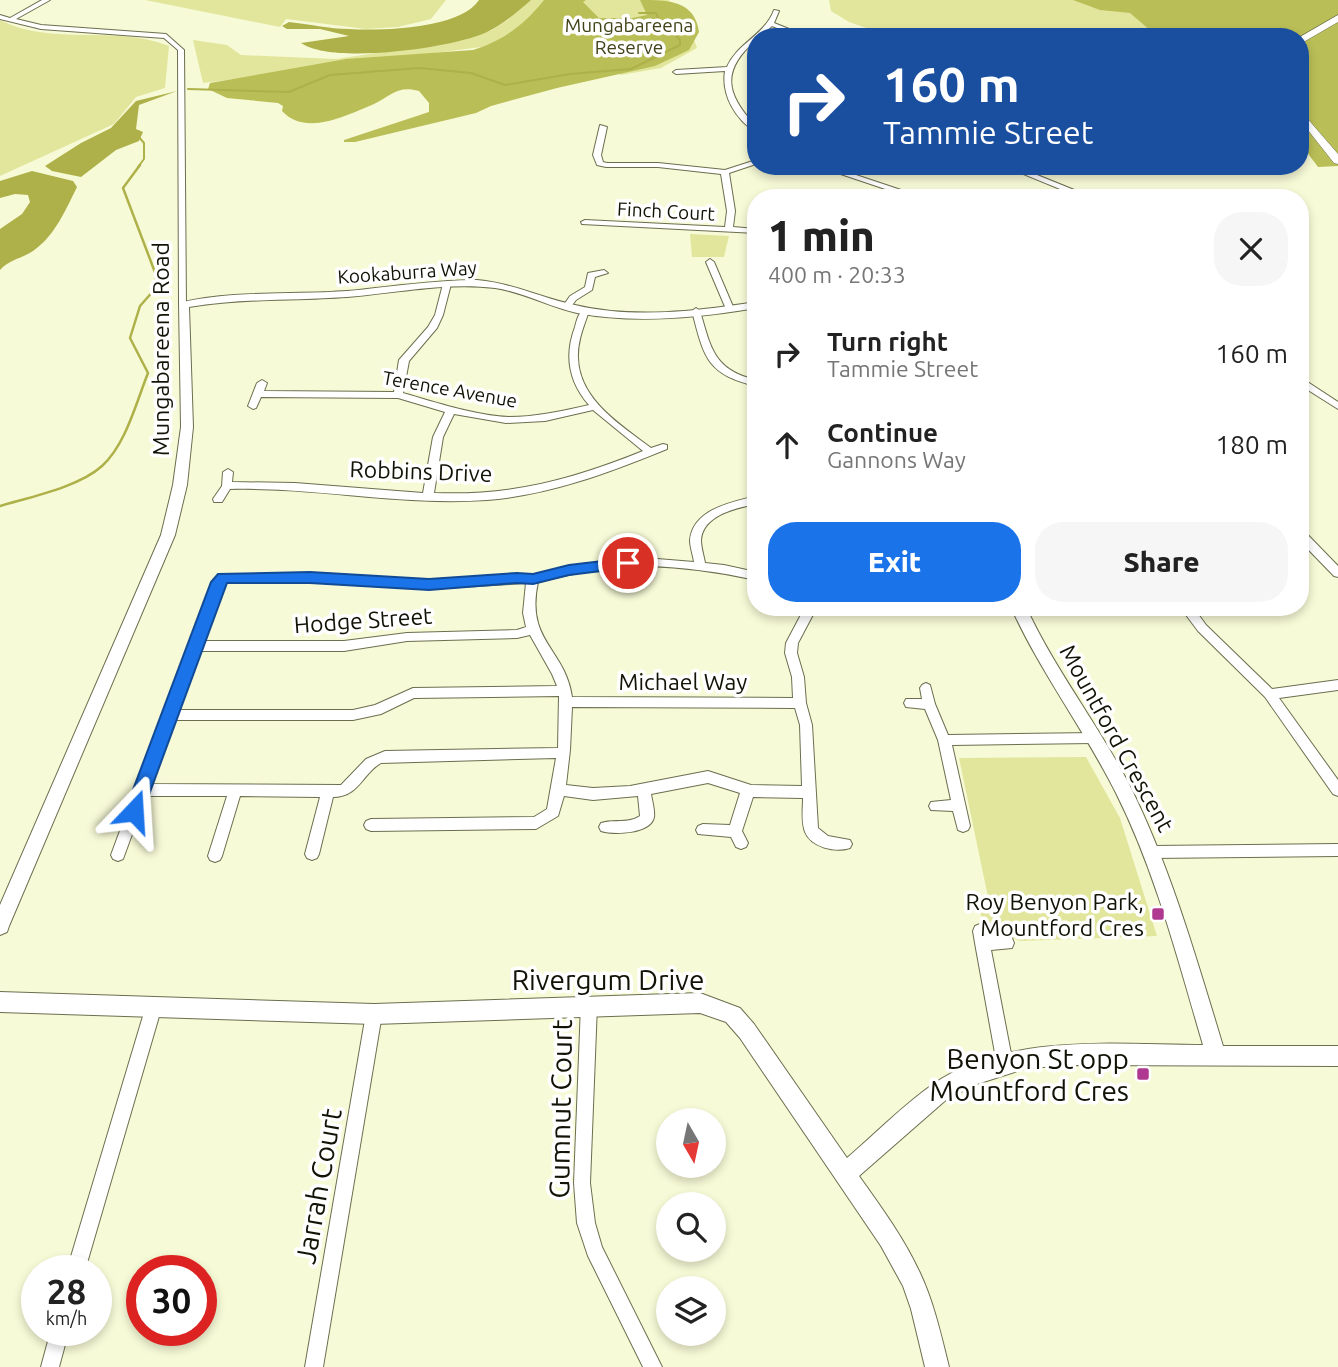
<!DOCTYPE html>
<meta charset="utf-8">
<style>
:root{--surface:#fff;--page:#f6f6f6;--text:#222;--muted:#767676;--accent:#1a73e8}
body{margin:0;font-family:Ubuntu,sans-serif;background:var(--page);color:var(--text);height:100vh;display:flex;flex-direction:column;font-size:26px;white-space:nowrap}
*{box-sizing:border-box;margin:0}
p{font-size:23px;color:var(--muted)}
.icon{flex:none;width:38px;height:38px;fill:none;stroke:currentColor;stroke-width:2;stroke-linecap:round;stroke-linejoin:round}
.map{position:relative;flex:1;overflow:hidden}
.panel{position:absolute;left:747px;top:189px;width:562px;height:427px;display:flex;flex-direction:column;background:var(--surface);border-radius:28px;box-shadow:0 4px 10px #0003}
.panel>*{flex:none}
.guide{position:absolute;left:747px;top:28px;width:562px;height:147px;border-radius:28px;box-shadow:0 4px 10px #0003;background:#1a4fa0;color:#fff;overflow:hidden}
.needle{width:46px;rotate:171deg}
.buttons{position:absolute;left:656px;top:1108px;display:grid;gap:14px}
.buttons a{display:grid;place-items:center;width:70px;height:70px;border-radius:50%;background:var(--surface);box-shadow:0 4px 10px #0003;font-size:35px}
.speed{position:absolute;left:21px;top:1255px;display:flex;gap:14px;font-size:35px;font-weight:700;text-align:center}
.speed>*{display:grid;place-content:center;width:91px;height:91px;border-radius:50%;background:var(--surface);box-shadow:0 4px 10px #0003;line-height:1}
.speed small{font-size:18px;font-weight:400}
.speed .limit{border:10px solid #d22;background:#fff;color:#111}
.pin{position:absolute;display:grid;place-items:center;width:60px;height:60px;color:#fff;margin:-30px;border:4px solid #fff;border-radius:50%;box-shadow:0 2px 7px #0007}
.me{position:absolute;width:77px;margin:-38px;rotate:20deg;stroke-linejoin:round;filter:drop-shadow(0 0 5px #0008)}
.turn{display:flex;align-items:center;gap:24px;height:147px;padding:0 21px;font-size:32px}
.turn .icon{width:91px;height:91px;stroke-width:2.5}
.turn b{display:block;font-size:49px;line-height:60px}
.round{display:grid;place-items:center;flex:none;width:74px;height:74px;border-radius:28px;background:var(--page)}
.overview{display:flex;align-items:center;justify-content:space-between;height:119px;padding:0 21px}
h1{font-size:42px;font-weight:800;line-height:52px}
.button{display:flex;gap:14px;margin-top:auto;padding:14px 21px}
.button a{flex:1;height:80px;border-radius:28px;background:var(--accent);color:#fff;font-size:28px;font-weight:800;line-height:80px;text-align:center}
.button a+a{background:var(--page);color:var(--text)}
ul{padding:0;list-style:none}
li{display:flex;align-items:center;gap:21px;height:91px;padding:0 21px}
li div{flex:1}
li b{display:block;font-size:26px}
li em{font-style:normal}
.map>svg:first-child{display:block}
.green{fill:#e2e69d}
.forest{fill:#babe57}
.water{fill:#aeb149}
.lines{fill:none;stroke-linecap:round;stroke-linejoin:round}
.stream-far1{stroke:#aeb149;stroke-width:2}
.stream{stroke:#aeb149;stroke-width:2.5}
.minor-casing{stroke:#6c6e4f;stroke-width:2}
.tertiary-casing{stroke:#6c6e4f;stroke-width:2}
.secondary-casing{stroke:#6c6e4f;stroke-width:1}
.minor{fill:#fff;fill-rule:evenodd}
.tertiary{fill:#fff;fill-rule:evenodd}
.secondary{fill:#fff;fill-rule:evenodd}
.route{fill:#1a73e8;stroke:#114b97;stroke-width:2}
.poi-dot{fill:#af3990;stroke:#fff;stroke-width:2.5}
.labels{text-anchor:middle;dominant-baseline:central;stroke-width:7;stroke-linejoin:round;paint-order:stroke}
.far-park-label{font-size:19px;fill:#424318;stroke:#fff}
.far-street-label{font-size:19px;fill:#121206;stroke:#fff}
.street-label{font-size:23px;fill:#121206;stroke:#fff}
.poi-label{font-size:23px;fill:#121206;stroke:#fff;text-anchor:end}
.near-street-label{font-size:28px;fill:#121206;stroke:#fff}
.near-poi-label{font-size:28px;fill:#121206;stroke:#fff;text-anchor:end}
</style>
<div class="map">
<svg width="1338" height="1367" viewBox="0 0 1338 1367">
<rect width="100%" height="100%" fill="#f7fad6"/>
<g class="green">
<polygon points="145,0 446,0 431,19 398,27 366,29 286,19 280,27"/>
<polygon points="521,0 668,0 683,9 697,48 661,68 621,75 559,37 203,83 193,40 227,45 241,55 336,59 450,42 492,30 509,19"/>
<polygon points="829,0 1338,0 1338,1 1273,37 893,37 849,22 831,11"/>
<path d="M0 20C53 47 115 24 169 46L165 88 136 97 114 124 0 176Z"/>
<polygon points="690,234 729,236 724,257 692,257"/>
<polygon points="1086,757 1120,818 1157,936 1020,941 983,926 978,899 988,897 959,758"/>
</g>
<g class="forest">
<path d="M544 0H586L583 2 599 18H632L647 15 640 0C667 0 695 0 699 32L689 50 655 66 557 88 491 106 476 113 355 142H344V140L429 112V103L419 91C397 85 391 96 374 104 347 115 306 137 282 111L283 106 278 103 227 98 208 89 210 83 346 59 473 50C504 40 524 25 544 0Z"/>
<polygon points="1073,0 1338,0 1338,166 1318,167 1300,143 1300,37 1158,37 1130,13 1100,10"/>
</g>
<g class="water">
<path d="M479 0H531C517 12 504 24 487 32 453 48 332 65 301 43L349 36 320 29H287L282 26 289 22C309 24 329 29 349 29 382 31 460 29 479 0Z"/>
<polygon points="177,91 139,105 136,129 143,132 139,141 116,150 81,177 52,171 45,166 81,143 111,128 136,101"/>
<path d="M32 171 73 181 77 187C66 209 55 236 33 251 21 259 10 259 0 270V229L22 214 30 202 28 195 15 194 0 198V181Z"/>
</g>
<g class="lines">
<g class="stream-far1">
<polyline points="188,89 289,92 330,75 419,68 471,73 505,85 570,74 631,69 680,45 680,40 659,20 656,13 639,13"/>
<polyline points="138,136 144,143 144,159 138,167"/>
</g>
<path class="stream" d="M0 506C30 497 79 487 102 466 126 444 136 403 148 373L130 338 140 306 155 289 156 275 123 188 140 165"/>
<g class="minor-casing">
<g id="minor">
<polygon points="42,0 50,0 16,19 41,25 166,34 184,50 186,307 179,305 178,50 164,38 41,29 0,19 0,15 10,18"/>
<path d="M774 10 779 11 774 23 809 37H799L772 26 760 37H756V40C721 70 725 94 756 126V132C736 120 721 95 725 71L676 74 673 72 676 70 727 67C737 43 765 35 774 10Z"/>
<polygon points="600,125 607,127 601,155 603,162 607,163 658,163 725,170 756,160 756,164 729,173 735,211 733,227 756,229 756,233 582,224 581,222 585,220 725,227 727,211 721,174 658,167 606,167 597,165 593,155"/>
<polygon points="817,166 829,166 925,198 912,198"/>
<polygon points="1004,166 1015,166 1094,198 1082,198"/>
<polygon points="710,259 714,262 734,309 733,311 726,309 706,262"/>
<polygon points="604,270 608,273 595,277 592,290 576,300 570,308 564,308 563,306 570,296 585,287 588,273"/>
<path d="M447 281 451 284 443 315 437 328 409 361 403 393C434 402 477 416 509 417 536 417 562 411 589 405 569 382 564 356 575 327 577 319 579 312 585 308L589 311C584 326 577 342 578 358 579 400 622 426 651 448L663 444 667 445V449C608 473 550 495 487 500 401 506 316 487 230 489L222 502H214L213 499 222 486 223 472 228 469 233 472 232 482 295 483 423 493 433 437 445 412 398 398 261 397 256 408 253 409 248 406 257 383 262 380 267 383 264 391 394 392 399 360 428 327 435 315 443 284ZM593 410 643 451C571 480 512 496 434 493L443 437 454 414 506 423 545 421Z"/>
<path d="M696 308 700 311C711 349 714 370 756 380V386C706 374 704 357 692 311Z"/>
<polygon points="1303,319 1307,322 1300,327 1300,320"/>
<polygon points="1300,377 1338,402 1338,409 1300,385"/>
<path d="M756 496V504C736 508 703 515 701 540 701 548 704 556 705 563L724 565 756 572V580C720 572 683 567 647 566 614 565 570 574 538 582 525 642 565 648 572 697L793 698 792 677 785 653 786 643 805 607H817L798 643 797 653 804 677 806 703 812 725 818 828 828 836 850 840 852 844 850 848C835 853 811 847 805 832 801 822 803 808 803 798L753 797 742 831 748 843 746 847 741 849 736 847 731 837 698 834 696 830 698 826 703 824 730 825 740 793 708 783 651 794C652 801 655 810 654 817 651 834 613 835 601 831L599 827 601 823C614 819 628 824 640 816L638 796 593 800 564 796 558 816 536 829 371 831 366 829 364 825 366 821 371 819 534 817 547 809 556 758 381 763C362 774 359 797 333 797L319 854 317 858 312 860 307 858 305 854 320 797 240 796 222 856 220 860 215 862 210 860 208 856 227 796H146L123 859 118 861 113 859 111 855 212 582 219 575 310 574 429 581 533 575 569 566 645 558 694 562C693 555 690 547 690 540 693 509 732 502 756 496ZM226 582H310L429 589 526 583 523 613 526 627 517 630 407 633 344 641H202L223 584ZM530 635 552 674 557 686 413 688 375 705 353 710H177L199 651H344L407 641 517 638ZM559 696 558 748 385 751 366 759 341 785 150 784 174 720H353L381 714 414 698ZM572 707 795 708 800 725 802 786 751 785 708 771 630 786 593 788 566 785 570 750Z"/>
<polygon points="1300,530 1304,531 1338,566 1338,577 1334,576 1300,541"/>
<polygon points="1180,607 1193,607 1206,625 1272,689 1338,680 1338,690 1279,698 1338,780 1338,796 1333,794 1265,697 1198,631"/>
<polygon points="926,683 930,685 935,704 948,735 1094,733 1099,734 1100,738 1099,742 1094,743 952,745 970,826 968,830 963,832 958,830 953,811 931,810 929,806 931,802 951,800 938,740 925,709 906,707 904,703 906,699 922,699 920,688 922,685"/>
<polygon points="1338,844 1338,856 1152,858 1147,856 1145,852 1147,848 1152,846"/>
<polygon points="980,924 985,926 988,936 1007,936 1012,938 1014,943 1012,948 991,950 1013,1064 1011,1070 1005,1072 999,1070 997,1064 975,943 973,931 975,926"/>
<polygon points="589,998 594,1000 597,1005 590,1183 595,1223 602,1247 662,1367 643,1367 588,1256 577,1223 574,1183 581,1005 584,1000"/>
<polygon points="154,999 159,1001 162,1006 85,1270 67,1270 146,1006 149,1001"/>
<polygon points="374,1007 379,1009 382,1014 323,1367 305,1367 366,1014 369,1009"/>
<polygon points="51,1330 69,1330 59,1367 41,1367"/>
</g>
</g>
<g class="tertiary-casing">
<g id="tertiary">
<path d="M477 280C512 283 541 298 575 305 633 319 698 311 756 302V308C698 318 635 324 577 313 549 307 523 292 495 288 446 282 396 293 347 297 294 301 241 298 189 307L193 427 187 485 175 535 9 926 7 932 0 935V905L161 535 173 485 181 427 179 303C234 290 291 295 347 291 390 287 433 280 477 280Z"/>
<path d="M1011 607H1026C1055 670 1098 724 1130 786 1171 869 1196 957 1223 1046H1338V1066L1074 1065 1027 1068 974 1085 947 1099 859 1176C881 1207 904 1238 920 1273 934 1303 941 1335 949 1367H925L911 1309 903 1286 881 1246 740 1038 726 1022 700 1013 374 1024 0 1012V992L374 1004 700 993 740 1008 754 1024 847 1158C875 1134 902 1106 932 1085 1008 1032 1116 1045 1203 1045 1178 960 1156 873 1116 793 1084 729 1040 672 1011 607Z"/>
</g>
</g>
<g class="secondary-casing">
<g id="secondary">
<polygon points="1338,15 1338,22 1300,44 1300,37"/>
<polygon points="1300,110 1338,154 1338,164 1334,163 1300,120"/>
</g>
</g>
<use href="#minor" class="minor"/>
<use href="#tertiary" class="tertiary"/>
<use href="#secondary" class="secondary"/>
</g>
<polygon class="route" points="628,558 633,559 635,563 633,567 569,575 533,584 517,583 429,590 310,583 227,583 143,811 140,817 134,819 128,817 125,811 211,582 218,574 310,572 429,579 517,573 533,574 569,565"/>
<g class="poi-dot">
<rect x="1151" y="907" width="14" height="14" rx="3.5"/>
<rect x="1136" y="1067" width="14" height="14" rx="3.5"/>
</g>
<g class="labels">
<g class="far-park-label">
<text x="629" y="25">Mungabareena<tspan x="629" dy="22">Reserve</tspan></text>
</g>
<g class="far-street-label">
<text transform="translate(666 211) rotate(3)">Finch Court</text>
<text transform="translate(407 272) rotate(-4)">Kookaburra Way</text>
<text transform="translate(450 389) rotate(10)">Terence Avenue</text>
</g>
<g class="street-label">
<text transform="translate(160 349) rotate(-90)">Mungabareena Road</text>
<text transform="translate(421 471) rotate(2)">Robbins Drive</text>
<text transform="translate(363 620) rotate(-4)">Hodge Street</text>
<text x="683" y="681">Michael Way</text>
<text transform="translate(1117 738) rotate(61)">Mountford Crescent</text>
</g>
<g class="poi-label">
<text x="1144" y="901">Roy Benyon Park,<tspan x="1144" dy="26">Mountford Cres</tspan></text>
</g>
<g class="near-street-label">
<text x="608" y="979">Rivergum Drive</text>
<text transform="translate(560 1109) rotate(-89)">Gumnut Court</text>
<text transform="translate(318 1186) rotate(-80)">Jarrah Court</text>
</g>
<g class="near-poi-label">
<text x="1129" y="1058">Benyon St opp<tspan x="1129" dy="32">Mountford Cres</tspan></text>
</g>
</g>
</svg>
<div class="buttons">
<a><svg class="needle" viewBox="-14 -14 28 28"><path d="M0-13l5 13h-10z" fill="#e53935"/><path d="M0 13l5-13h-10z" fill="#767676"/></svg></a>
<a><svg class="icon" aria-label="search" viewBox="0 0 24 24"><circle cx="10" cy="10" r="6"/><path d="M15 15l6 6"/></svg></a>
<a><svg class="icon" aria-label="layers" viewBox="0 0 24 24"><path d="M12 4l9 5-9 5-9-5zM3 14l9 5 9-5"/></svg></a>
</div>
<div class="speed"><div>28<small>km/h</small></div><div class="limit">30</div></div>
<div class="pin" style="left:628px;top:563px;background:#d93025"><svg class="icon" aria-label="arrive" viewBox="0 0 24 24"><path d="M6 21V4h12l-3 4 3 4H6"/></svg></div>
<svg class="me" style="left:134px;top:811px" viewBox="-20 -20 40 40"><path d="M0-17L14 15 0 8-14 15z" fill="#1a73e8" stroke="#fff" stroke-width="4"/></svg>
<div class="guide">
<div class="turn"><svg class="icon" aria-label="right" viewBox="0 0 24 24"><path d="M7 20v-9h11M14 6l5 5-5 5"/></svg><div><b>160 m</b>Tammie Street</div></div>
</div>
<section class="panel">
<div class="overview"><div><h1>1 min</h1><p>400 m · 20:33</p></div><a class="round"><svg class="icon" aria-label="close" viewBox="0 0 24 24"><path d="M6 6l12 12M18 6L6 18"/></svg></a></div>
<ul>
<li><svg class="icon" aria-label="right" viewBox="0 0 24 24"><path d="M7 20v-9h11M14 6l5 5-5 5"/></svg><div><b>Turn right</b><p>Tammie Street</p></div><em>160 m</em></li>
<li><svg class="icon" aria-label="ahead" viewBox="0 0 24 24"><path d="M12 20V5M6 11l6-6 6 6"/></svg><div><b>Continue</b><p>Gannons Way</p></div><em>180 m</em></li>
</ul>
<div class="button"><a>Exit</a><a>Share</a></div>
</section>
</div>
